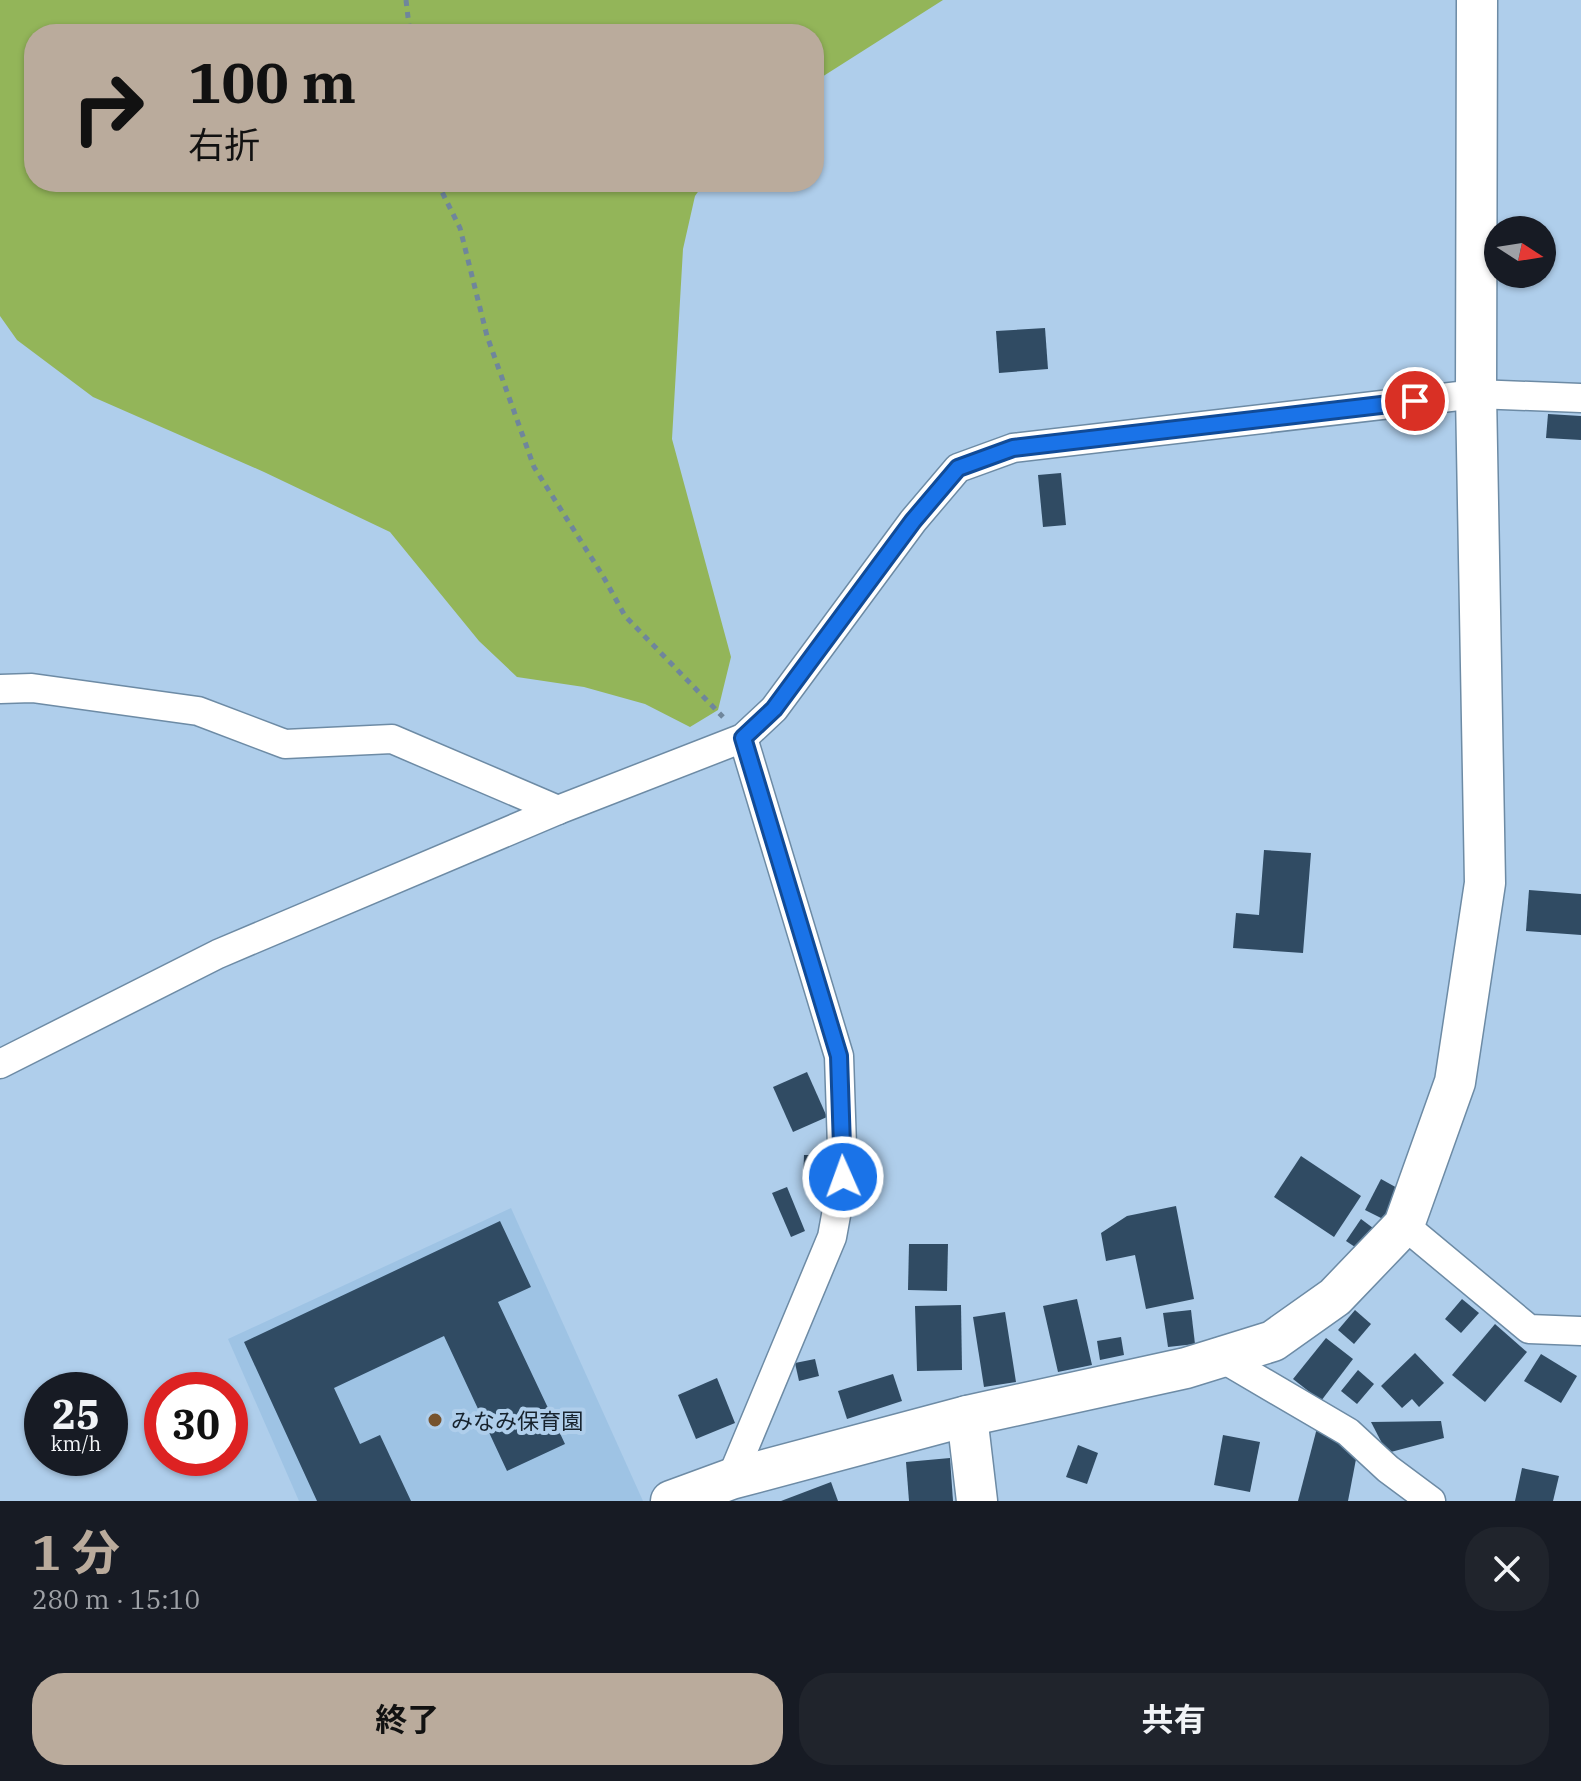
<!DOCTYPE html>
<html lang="ja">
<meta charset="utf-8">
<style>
:root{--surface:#171b24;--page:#20242c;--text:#f1f3f6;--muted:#9ea1a6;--accent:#baab9c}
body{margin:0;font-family:"IBM Plex Serif","Noto Sans JP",serif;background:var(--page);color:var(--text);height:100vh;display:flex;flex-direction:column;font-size:30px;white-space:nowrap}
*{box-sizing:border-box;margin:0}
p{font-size:26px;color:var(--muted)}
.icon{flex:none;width:44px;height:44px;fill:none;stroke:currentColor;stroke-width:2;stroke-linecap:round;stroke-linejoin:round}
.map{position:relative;height:1501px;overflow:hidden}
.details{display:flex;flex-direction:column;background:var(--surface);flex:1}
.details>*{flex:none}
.guide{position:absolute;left:24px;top:24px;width:800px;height:168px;border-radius:32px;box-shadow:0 2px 6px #0004;background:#baab9c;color:#111;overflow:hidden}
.needle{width:52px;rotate:102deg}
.buttons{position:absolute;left:1484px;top:216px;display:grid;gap:16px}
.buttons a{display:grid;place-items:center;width:72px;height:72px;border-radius:50%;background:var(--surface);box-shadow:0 2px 6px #0004;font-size:40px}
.speed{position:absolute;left:24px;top:1372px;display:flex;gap:16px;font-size:40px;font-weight:700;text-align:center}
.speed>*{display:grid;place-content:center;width:104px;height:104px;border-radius:50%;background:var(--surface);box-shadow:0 2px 6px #0004;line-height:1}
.speed small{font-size:20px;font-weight:400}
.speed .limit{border:12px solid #d22;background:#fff;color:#111}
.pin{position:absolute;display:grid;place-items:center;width:68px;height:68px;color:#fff;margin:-34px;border:4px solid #fff;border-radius:50%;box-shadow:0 2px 8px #0007}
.me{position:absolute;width:88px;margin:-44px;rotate:358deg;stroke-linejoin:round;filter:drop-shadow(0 0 6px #0008)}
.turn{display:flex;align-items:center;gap:28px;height:168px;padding:0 32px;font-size:36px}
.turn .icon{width:104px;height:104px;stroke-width:2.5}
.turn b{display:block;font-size:56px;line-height:68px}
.round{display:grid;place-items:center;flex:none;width:84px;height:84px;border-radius:32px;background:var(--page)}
.summary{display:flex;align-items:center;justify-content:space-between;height:136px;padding:0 32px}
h1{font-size:48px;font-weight:700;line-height:60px;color:var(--accent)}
.button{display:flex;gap:16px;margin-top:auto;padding:16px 32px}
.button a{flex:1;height:92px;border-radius:32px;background:var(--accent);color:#111;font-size:32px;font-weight:700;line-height:92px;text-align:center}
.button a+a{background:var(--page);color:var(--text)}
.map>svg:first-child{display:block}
.built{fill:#9ec3e4}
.green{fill:#93b559}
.building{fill:#304b63}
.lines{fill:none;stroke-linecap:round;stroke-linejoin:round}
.street-casing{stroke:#6d8ba5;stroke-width:31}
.secondary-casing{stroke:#6d8ba5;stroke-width:43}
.path{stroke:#6f869c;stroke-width:5;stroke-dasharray:6 6;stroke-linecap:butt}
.street{stroke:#fff;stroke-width:28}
.secondary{stroke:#fff;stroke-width:40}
.route-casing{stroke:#114b97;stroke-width:20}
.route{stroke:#1a73e8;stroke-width:14}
.poi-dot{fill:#77532d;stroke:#afceeb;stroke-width:3}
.labels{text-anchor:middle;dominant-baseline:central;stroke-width:8;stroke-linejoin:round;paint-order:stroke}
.poi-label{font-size:22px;fill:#17232e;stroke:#afceeb;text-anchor:start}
</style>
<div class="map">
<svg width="1581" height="1501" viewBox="0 0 1581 1501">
<rect width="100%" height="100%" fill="#afceeb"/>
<polygon class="built" points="511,1208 643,1501 299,1501 228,1339"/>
<polygon class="green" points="0,0 943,0 814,82 814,34 34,34 34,182 705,182 695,196 683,249 672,439 731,657 718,710 690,727 645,704 584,687 517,677 479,641 390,532 264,472 93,397 17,340 0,316"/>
<g class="building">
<polygon points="1045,328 1048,369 999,373 996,331"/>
<polygon points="1548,414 1581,416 1581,440 1546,438"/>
<polygon points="1061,473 1066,525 1043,527 1038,475"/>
<polygon points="1264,850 1311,853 1303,953 1233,948 1236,913 1259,915"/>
<polygon points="1529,890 1581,894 1581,935 1526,931"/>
<polygon points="807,1072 827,1117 793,1132 773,1087"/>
<polygon points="804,1155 827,1155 828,1180 803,1181"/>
<polygon points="1301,1156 1361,1196 1334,1237 1274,1197"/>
<polygon points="1381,1179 1399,1189 1383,1219 1365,1210"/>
<polygon points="787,1187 805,1231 791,1237 772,1193"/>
<polygon points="1176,1206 1194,1299 1146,1309 1135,1255 1106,1261 1101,1233 1127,1216"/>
<polygon points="1361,1219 1373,1228 1358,1249 1346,1241"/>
<polygon points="500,1221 531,1287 498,1302 565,1444 507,1471 444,1336 334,1388 360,1444 380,1435 411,1501 317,1501 244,1342"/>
<polygon points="909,1244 948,1244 947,1291 908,1290"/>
<polygon points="1077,1299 1092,1365 1058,1372 1043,1306"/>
<polygon points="1462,1299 1479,1313 1461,1333 1445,1319"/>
<polygon points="961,1305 962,1370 917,1371 915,1306"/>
<polygon points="1191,1310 1195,1344 1168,1347 1163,1313"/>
<polygon points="1355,1310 1371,1324 1354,1344 1338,1330"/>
<polygon points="1005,1312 1016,1382 984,1387 973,1317"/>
<polygon points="1495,1324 1527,1352 1485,1402 1452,1375"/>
<polygon points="1121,1337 1124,1355 1100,1360 1097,1341"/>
<polygon points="1326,1338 1353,1359 1321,1401 1293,1379"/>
<polygon points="1415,1353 1444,1383 1419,1407 1412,1399 1402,1408 1381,1386"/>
<polygon points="1541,1354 1577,1376 1561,1403 1524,1381"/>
<polygon points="815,1359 819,1376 799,1381 795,1363"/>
<polygon points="1358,1370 1374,1384 1357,1404 1341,1391"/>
<polygon points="893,1374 902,1401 847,1419 838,1391"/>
<polygon points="717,1378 735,1423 696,1439 678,1395"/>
<polygon points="1441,1421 1444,1438 1387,1453 1371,1422"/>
<polygon points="1317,1428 1357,1454 1348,1501 1298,1501"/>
<polygon points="1223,1435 1260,1442 1250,1492 1214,1485"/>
<polygon points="1078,1445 1098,1453 1087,1484 1066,1477"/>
<polygon points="950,1458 953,1501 909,1501 906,1462"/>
<polygon points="1522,1468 1559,1476 1553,1501 1515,1501"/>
<polygon points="831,1482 838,1501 781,1501"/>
</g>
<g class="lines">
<g class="street-casing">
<g id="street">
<polyline points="0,689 32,688 198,711 285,744 392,739 558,810"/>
<polyline points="0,1064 218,954 558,810 743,738 774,709 913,521 958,468 1013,448 1476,394 1581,398"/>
<polyline points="1404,1225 1529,1329 1581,1331"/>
<polyline points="1220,1357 1348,1432 1388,1469 1431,1501"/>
<polyline points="731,1479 832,1237 843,1177 839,1056 743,738"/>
</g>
</g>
<g class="secondary-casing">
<g id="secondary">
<polyline points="967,1416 977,1501"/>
<polyline points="671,1501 731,1479 967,1416 1186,1368 1273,1341 1335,1297 1404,1225 1455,1082 1485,883 1476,394 1477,0"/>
</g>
</g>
<g class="path">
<polyline points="406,0 410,34"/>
<polyline points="437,182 460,228 487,336 534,467 603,576 625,616 723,717"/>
</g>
<use href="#street" class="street"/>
<use href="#secondary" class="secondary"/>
</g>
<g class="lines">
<g class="route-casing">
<polyline id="route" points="843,1177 839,1056 743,738 774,709 913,521 958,468 1013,448 1415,401"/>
</g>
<use href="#route" class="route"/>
</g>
<circle class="poi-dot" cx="435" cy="1420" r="8"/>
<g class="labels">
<g class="poi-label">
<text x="451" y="1420">みなみ保育園</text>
</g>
</g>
</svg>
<div class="buttons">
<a><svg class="needle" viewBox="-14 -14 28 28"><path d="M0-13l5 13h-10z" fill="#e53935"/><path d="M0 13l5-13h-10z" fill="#9ea1a6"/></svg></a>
</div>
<div class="speed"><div>25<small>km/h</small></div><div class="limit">30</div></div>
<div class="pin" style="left:1415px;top:401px;background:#d93025"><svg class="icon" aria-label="arrive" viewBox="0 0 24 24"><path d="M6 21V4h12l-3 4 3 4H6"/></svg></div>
<svg class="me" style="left:843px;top:1177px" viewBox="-20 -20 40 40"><circle r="17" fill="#1a73e8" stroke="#fff" stroke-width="3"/><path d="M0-11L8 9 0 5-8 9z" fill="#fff"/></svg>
<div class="guide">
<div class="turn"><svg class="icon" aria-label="right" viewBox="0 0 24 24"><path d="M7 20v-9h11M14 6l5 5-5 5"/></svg><div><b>100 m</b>右折</div></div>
</div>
</div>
<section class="details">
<div class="summary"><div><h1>1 分</h1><p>280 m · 15:10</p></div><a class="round"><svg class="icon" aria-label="close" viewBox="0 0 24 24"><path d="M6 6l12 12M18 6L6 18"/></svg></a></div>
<div class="button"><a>終了</a><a>共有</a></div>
</section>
